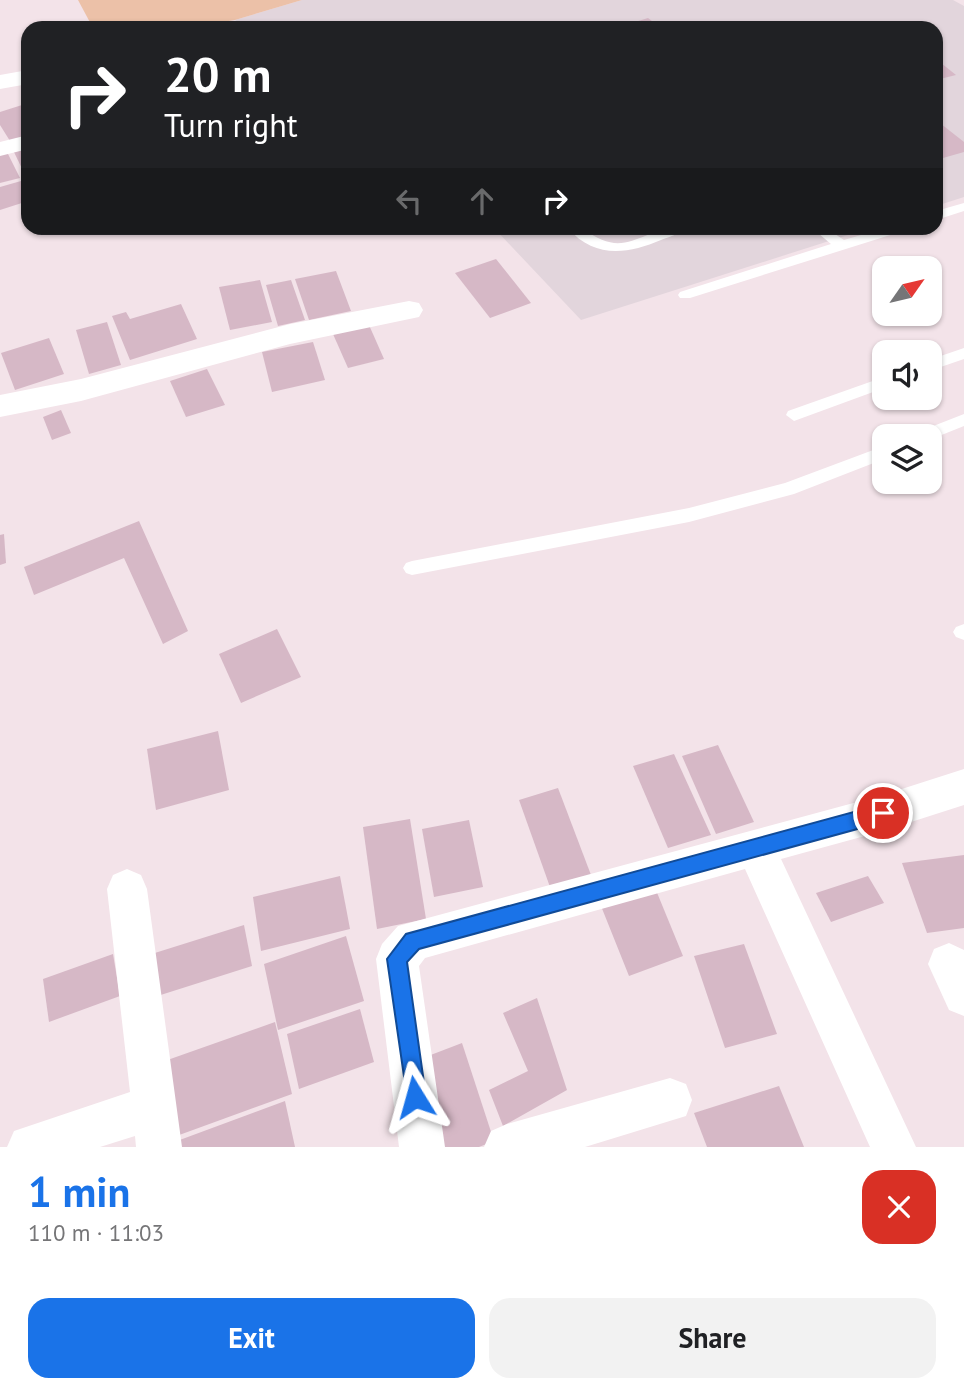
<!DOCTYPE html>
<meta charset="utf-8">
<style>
:root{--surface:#fff;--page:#f2f2f2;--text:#202124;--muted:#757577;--accent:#1a73e8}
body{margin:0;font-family:"PT Sans",sans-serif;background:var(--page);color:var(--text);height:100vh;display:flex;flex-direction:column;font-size:26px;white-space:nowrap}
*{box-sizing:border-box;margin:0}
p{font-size:23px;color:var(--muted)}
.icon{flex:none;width:38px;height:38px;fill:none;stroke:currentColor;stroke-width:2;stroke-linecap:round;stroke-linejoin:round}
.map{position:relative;height:1147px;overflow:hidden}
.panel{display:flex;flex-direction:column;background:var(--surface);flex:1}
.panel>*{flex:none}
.top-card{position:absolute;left:21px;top:21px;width:922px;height:214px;border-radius:21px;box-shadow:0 2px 5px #0004;background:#202124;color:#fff;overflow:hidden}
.needle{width:46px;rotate:56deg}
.buttons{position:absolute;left:872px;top:256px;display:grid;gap:14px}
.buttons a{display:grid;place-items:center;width:70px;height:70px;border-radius:14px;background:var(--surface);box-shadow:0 2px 5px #0004;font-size:35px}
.pin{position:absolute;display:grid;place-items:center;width:60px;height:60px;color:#fff;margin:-30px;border:4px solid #fff;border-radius:50%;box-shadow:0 2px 7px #0007}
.me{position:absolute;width:77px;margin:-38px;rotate:352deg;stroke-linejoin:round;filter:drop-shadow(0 0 5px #0008)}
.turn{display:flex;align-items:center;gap:24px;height:147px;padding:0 28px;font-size:32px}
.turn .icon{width:91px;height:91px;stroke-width:2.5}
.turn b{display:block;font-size:49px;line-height:60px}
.lanes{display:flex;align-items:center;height:66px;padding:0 28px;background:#0003;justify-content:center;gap:35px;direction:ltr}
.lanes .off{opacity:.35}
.round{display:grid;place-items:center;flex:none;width:74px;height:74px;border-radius:21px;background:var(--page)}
.overview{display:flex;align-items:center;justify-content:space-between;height:119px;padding:0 28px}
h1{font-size:42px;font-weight:700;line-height:52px;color:var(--accent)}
.cta{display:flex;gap:14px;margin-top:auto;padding:14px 28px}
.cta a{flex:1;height:80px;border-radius:21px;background:var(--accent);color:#fff;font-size:28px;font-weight:700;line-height:80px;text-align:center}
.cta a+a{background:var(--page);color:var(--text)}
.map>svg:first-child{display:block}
.industrial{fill:#e2d5dc}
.green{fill:#ecc1a8}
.building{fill:#d6b8c6}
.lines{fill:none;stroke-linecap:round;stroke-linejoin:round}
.lane{fill:#fff;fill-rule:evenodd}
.street{fill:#fff;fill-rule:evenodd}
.route{fill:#1a73e8;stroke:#114b97;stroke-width:2}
</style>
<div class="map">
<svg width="964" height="1147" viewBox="0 0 964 1147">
<rect width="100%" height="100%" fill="#f3e3e9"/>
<g class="industrial">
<polygon points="302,0 953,0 964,6 964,197 936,206 936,28 249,28 235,20"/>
<polygon points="494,228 870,228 581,320"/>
</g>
<polygon class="green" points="78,0 302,0 235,20 184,28 93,28"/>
<g class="building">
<polygon points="648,18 661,28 619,28 619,27"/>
<polygon points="936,59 956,75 936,80"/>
<polygon points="22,105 28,115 28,136 10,141 0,125 0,112"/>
<polygon points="936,120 964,142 964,152 936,160"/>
<polygon points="28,143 28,181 12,148"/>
<polygon points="6,150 20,178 0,183 0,152"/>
<polygon points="21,181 28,195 28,201 0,210 0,187"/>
<polygon points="496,259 531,303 490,318 455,273"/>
<polygon points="336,271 351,311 309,320 295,279"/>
<polygon points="260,280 272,322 230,330 219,287"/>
<polygon points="291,280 305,320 278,326 266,285"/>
<polygon points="181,304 197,339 130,360 112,316 126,312 130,319"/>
<polygon points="107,322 121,365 89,374 76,330"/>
<polygon points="369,325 384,359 348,368 333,334"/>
<polygon points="49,338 64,374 15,390 1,353"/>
<polygon points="313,342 325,380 272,392 262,352"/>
<polygon points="207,369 225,405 186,417 170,381"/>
<polygon points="61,410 71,433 52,440 43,417"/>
<polygon points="139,521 188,631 163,644 124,558 34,595 24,567"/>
<polygon points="4,534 6,563 0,565 0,535"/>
<polygon points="277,629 301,677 241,703 219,654"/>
<polygon points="218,731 229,790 156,810 147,749"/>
<polygon points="718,745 754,822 716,834 682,756"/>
<polygon points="674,754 711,835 668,848 633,766"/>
<polygon points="558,788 591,875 550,887 519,800"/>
<polygon points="410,819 426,919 377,929 363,827"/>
<polygon points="469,820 483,887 434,897 422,829"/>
<polygon points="964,855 964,928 927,933 902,863"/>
<polygon points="340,876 350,929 261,951 253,897"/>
<polygon points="868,876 884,903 831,922 816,893"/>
<polygon points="651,878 683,956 629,976 597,896"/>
<polygon points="244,925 252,966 148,999 142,957"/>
<polygon points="346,936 364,1001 278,1030 264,964"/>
<polygon points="744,944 777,1034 725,1048 694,956"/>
<polygon points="113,954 120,996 49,1022 43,979"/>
<polygon points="537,998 567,1090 503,1126 489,1090 528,1071 503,1013"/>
<polygon points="360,1009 374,1062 299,1089 287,1034"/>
<polygon points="275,1022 292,1094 171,1138 159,1063"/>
<polygon points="462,1043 494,1141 479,1147 440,1147 415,1061"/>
<polygon points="779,1086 804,1147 707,1147 694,1113"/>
<polygon points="285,1101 295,1147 178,1147 177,1141"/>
</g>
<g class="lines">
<g class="lane">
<polygon points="964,203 964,211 936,220 936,211"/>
<path d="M568 228H583C627 264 642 224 686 228 679 234 669 237 661 240 628 254 594 259 568 228Z"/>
<polygon points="812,228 826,228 844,240 885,228 905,228 903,231 690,298 680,298 678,295 680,292 831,244"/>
<polygon points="964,348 964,359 929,371 929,360"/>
<polygon points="884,377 884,388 794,421 786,415 788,411"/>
<polygon points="964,414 964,426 929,440 929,436 916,436 918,432"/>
<polygon points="884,446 884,459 794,494 689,522 412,575 406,573 403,568 406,563 412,561 689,508 785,483"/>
<polygon points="964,624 964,640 956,637 953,632 956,627"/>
</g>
<g class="street">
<polygon points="28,70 28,84 0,89 0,75"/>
<polygon points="28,135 28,149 0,156 0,142"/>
<polygon points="409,301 419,303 423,310 419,317 290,344 81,401 0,417 0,395 81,379 290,324"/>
<polygon points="964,769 964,805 883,831 781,859 916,1147 870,1147 745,869 425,958 419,966 445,1147 399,1147 376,959 382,944 398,926 883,795"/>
<polygon points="127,869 141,875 147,889 182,1147 136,1147 135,1136 100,1147 7,1147 14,1131 130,1092 107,889 113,875"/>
<polygon points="949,943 964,950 964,1016 949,1010 928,964 934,949"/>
<polygon points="670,1078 686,1084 692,1100 686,1116 585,1147 484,1147 491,1131 507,1124"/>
</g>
</g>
<polygon class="route" points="883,804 890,807 892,813 890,819 883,822 419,949 407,962 426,1097 423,1104 415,1108 408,1104 387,959 406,934"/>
</svg>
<div class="buttons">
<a><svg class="needle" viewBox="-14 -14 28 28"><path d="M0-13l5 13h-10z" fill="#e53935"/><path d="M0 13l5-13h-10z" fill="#757577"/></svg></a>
<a><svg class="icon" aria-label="sound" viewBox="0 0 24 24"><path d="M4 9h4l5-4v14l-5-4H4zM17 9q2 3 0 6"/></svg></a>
<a><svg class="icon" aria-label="layers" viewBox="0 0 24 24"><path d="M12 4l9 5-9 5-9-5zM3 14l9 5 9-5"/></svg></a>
</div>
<div class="pin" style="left:883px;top:813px;background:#d93025"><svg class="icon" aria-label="arrive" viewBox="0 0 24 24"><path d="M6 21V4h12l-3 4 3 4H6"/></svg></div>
<svg class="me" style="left:415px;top:1097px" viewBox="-20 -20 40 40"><path d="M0-17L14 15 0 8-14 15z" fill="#1a73e8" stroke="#fff" stroke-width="4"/></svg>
<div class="top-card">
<div class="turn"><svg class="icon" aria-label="right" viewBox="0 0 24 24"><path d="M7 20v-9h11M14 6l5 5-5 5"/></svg><div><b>20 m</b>Turn right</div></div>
<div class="lanes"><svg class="icon off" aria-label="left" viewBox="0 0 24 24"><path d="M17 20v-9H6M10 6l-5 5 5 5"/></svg><svg class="icon off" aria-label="ahead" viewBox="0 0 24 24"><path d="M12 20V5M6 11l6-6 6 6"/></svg><svg class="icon" aria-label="right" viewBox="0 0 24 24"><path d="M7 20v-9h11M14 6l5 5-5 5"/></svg></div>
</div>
</div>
<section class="panel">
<div class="overview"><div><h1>1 min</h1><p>110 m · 11:03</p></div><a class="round" style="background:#d93025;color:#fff"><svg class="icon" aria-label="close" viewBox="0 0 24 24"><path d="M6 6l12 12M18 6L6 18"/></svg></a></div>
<div class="cta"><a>Exit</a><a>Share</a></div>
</section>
